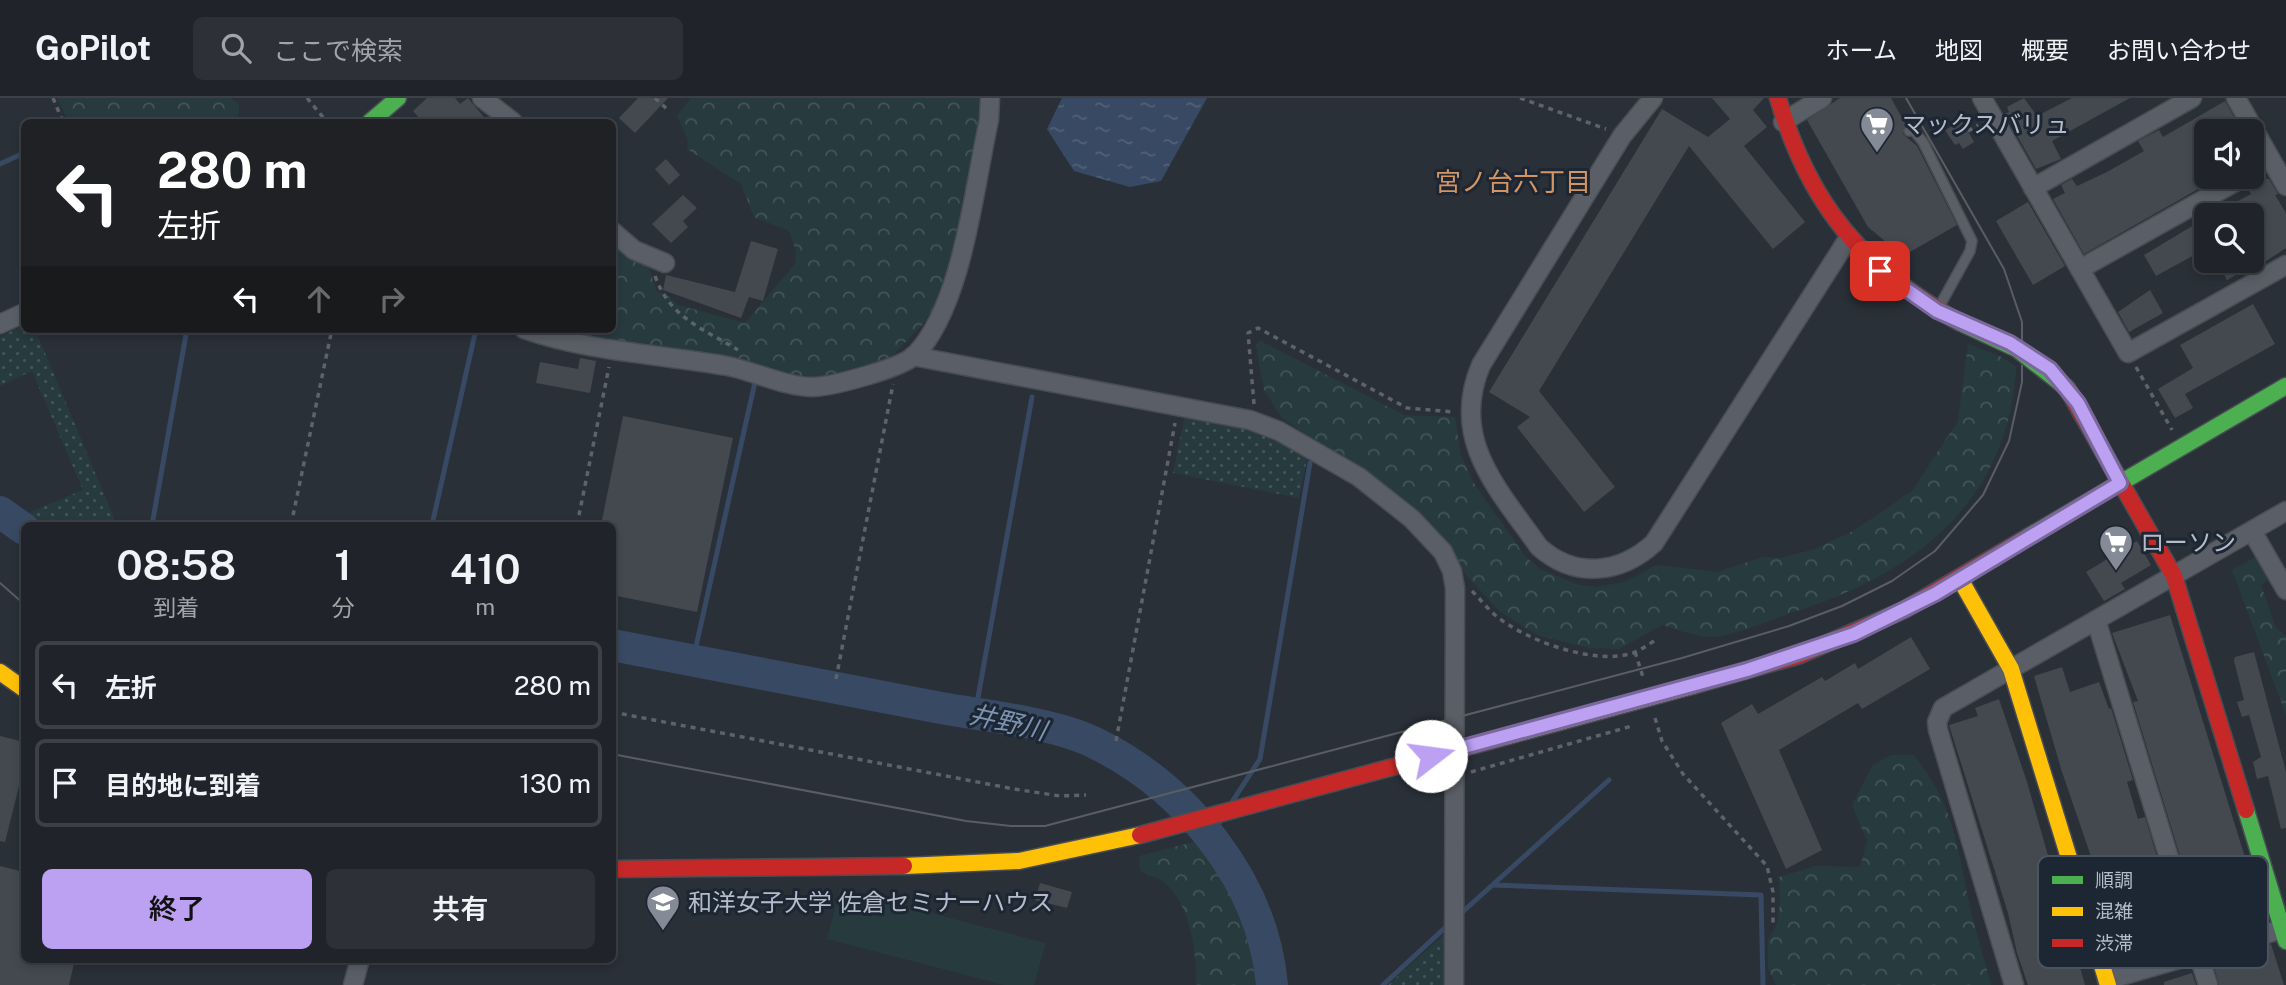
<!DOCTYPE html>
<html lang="ja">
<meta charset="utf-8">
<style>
:root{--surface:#20242a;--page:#2d3036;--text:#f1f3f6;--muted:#a2a4a8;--line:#3d4147;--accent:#bca0f2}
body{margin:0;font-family:"Public Sans","Noto Sans JP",sans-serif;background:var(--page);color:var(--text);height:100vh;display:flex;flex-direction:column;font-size:26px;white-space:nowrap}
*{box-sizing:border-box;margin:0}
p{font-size:23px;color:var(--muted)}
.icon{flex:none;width:38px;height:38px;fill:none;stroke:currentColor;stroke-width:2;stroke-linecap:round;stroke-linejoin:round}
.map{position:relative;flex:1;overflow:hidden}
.sheet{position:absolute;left:21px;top:424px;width:595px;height:441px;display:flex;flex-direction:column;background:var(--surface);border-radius:10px;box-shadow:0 4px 10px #0003,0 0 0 2px var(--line)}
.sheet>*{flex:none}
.banner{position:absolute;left:21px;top:21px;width:595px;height:214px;border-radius:10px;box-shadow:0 4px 10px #0003,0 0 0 2px var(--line);background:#202124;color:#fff;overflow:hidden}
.fabs{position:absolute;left:2194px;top:21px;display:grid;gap:14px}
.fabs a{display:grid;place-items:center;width:70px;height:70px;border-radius:10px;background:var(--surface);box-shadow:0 4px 10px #0003,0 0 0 2px var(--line);font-size:35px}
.pin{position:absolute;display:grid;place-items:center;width:60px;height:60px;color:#fff;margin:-30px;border-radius:14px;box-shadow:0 4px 10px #0006}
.me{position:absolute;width:77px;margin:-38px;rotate:75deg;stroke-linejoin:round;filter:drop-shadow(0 0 5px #0008)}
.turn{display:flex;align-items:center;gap:24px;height:147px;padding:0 21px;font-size:32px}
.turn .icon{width:91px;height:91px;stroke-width:2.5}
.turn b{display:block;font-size:49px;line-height:60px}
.lanes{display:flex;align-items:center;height:66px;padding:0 21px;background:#0003;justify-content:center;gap:35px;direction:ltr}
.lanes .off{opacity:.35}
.eta{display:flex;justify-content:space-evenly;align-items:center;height:119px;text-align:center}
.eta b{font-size:42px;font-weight:600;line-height:49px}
.primary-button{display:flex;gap:14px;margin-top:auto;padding:14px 21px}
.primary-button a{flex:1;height:80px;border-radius:10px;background:var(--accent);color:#111;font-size:28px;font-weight:600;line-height:80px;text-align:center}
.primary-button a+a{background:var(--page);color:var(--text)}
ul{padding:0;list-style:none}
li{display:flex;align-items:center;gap:21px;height:88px;margin:0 14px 10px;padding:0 7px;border:4px solid var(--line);border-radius:10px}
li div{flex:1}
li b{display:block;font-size:26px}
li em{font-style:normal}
header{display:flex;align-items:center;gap:42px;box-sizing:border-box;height:98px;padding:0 35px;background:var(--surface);border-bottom:2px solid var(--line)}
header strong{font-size:33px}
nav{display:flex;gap:38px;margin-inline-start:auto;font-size:24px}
.search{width:490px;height:63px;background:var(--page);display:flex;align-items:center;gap:18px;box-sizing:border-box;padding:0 24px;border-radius:10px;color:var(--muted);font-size:26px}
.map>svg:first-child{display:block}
.grass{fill:url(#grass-dots)}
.forest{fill:url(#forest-crowns)}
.pitch{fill:#273a3e}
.water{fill:url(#water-ripples)}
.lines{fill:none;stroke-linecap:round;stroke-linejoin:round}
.stream{stroke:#384963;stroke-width:5}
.river{stroke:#384963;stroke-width:32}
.building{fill:#444950}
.lane-casing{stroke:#484c53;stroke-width:12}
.street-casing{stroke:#484c53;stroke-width:21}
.fast-casing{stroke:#484c53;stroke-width:19}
.slow-casing{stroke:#484c53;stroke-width:19}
.jam-casing{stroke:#484c53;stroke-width:19}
.path{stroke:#5d636a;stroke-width:3.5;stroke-dasharray:5 5;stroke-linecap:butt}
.lane{stroke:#5a5e66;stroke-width:9}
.street{stroke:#5a5e66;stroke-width:18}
.fast{stroke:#4caf50;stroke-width:16}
.slow{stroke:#ffc107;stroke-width:16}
.jam{stroke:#c62828;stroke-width:16}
.tram{stroke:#595d64;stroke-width:2}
.fast-bridge-casing{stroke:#484c53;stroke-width:19;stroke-linecap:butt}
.slow-bridge-casing{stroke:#484c53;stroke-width:19;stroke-linecap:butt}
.jam-bridge-casing{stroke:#484c53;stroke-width:19;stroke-linecap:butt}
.fast-bridge{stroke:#4caf50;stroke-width:16}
.slow-bridge{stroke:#ffc107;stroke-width:16}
.jam-bridge{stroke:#c62828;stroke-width:16}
.route-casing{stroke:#7a689d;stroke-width:18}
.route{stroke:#bca0f2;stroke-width:12}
.labels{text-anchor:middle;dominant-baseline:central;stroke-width:6;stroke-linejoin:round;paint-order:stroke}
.poi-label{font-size:24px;fill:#b4bcc9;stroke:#1d2633;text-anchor:start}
.neighbourhood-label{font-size:26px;fill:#d59563;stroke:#1d2633}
.water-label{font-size:26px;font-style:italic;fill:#7c92b1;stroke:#1d2633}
.key{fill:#1d2633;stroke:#4a5360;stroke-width:2}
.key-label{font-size:19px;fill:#b4bcc9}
</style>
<header>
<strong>GoPilot</strong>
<div class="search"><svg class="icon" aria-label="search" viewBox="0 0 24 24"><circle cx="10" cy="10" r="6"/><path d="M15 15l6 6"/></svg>ここで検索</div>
<nav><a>ホーム</a><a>地図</a><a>概要</a><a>お問い合わせ</a></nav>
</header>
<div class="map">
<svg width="2286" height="887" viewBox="0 0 2286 887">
<defs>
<pattern id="grass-dots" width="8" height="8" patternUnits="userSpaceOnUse" patternTransform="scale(1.75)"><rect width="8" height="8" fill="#273a3e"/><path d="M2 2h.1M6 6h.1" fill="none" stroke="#445559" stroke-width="1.8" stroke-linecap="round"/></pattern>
<pattern id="forest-crowns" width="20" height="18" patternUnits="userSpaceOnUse" patternTransform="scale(1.75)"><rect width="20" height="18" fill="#273a3e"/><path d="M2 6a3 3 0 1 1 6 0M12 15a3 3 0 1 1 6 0" fill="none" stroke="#445559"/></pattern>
<pattern id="water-ripples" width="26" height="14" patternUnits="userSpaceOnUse" patternTransform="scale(1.75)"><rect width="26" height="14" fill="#384963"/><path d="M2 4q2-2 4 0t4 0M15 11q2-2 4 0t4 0" fill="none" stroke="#526178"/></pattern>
</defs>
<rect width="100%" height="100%" fill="#2a3038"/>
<g class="grass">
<polygon points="24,227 24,231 35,231 117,427 30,427 19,419 83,392 32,273 0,288 0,239"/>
<polygon points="1185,317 1249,329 1308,356 1299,400 1173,375"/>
<polygon points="1447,834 1446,887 1388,887"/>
</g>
<g class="forest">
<polygon points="57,0 231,0 239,6 239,16 234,24 69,24"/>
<polygon points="691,0 983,0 977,48 947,178 935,207 923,226 890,260 812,283 539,231 612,231 613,140 648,167 657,194 666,196 678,207 745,225 795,166 796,153 789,133 754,119 741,86 687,51 688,42 677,18"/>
<path d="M1259 242 1404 317 1455 319 1461 358 1475 387 1525 458 1540 471 1576 486 1596 489 1625 484 1656 467 1717 474 1763 459 1781 460 1815 451 1855 432 1912 393 1958 323 1968 246 2002 259 2016 269C2009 404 1914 476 1794 514 1774 520 1732 539 1713 539 1698 540 1677 531 1662 527L1619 551 1589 550 1537 537 1499 513 1460 470 1325 350 1282 320 1264 292 1256 248Z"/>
<polygon points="2256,459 2268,481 2261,487 2276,530 2286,538 2286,617 2232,472"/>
<path d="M1891 657H1914C1956 710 1957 751 1971 813 1977 838 1985 863 1991 887H1776L1768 870V841C1783 823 1779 802 1779 779L1816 768 1860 769 1867 743 1852 707 1873 667Z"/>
<path d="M1205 741C1234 785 1261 833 1265 887H1196C1197 856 1191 806 1164 784 1158 779 1148 778 1140 772L1139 758Z"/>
</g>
<polygon class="pitch" points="840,791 1046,845 1034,887 1004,887 827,841"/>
<polygon class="water" points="1062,0 1207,0 1161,83 1130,89 1074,73 1047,31"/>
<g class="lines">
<g class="stream">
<polyline points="0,66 24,55"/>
<polyline points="0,411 1,413"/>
<polyline points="152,427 187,231"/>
<polyline points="432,427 476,231"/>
<polyline points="693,562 755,284"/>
<polyline points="975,616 1032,299"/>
<polyline points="1232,704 1260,661 1310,365"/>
<polyline points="1211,737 1220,724"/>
<polyline points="1493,787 1761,797 1763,887"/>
<polyline points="1458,818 1609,682"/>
<polyline points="1383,887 1448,827"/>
</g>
<g class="river">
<polyline points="0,414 24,431"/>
<path d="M612 547C722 568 831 589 941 610 985 618 1056 625 1095 645 1187 690 1263 784 1272 887"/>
</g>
</g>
<g class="building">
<polygon points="427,0 455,0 460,6 468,0 488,24 423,24 413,13"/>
<polygon points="638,0 668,0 635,35 619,20"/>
<polygon points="1712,0 1764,0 1753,12 1767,29 1744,48 1805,124 1773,151 1689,48 1539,293 1615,389 1584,414 1517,329 1530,319 1489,294 1662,11 1708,39 1730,21"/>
<polygon points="1840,0 1891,0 1906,27 1903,36 1917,48 1957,127 1903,158 1868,129 1807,22"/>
<polygon points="2024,0 2037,18 2072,0 2130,0 2052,43 2061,61 2036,71 2005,16 2009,14 2007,9"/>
<polygon points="2225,3 2238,26 2224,33 2207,33 2207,86 2084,156 2053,101 2065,95 2061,87 2072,81 2077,88 2107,74 2144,53 2138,43 2159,32 2163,39"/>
<polygon points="1962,23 1974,44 1963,51 1959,45 1955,47 1945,32"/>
<polygon points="666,61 680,77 669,87 655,71"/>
<polygon points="2255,79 2269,81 2278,96 2275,97 2286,115 2286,150 2257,169 2256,166 2227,182 2217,163 2254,163 2252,117 2212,117 2251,96 2248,90"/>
<polygon points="683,97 697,110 683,123 688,129 671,145 652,126"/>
<polygon points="2028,104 2065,168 2033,187 1996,123"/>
<polygon points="2199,124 2207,126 2207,150 2156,178 2144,157"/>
<polygon points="751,143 778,151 763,203 749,199 741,220 663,192 666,177 735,194"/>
<polygon points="2150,192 2163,215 2129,234 2118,214"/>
<polygon points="2253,206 2275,246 2185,296 2193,310 2175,320 2158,291 2193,270 2180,247"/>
<polygon points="580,260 596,263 590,295 536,285 540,264 578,271"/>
<polygon points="623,318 733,340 697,514 612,497 612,427 601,427"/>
<polygon points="2137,443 2151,467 2121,485 2125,491 2104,503 2086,474"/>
<polygon points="2170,517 2265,824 2219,838 2217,832 2204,836 2198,815 2202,813 2194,783 2188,784 2133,604 2138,603 2112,535"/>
<polygon points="1911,539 1930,571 1862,611 1858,605 1779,652 1822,752 1786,771 1721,625 1752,606 1758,616 1822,579 1825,583 1855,565 1858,571"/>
<polygon points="2254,554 2286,674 2286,730 2281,731 2268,678 2257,681 2253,664 2261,659 2249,617 2242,619 2237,604 2244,602 2234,563 2235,559"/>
<polygon points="2062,569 2070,594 2099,584 2109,611 2111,610 2133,682 2127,684 2138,721 2145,719 2182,842 2174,847 2175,850 2121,866 2109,813 2105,814 2092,774 2096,773 2062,674 2034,578"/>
<polygon points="1999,601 2027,684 2085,887 2028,887 2017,855 2008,815 1949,627 1978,618 1975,610"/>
<polygon points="0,638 24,644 24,685 20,684 5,744 0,743"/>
<polygon points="0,768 24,774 24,861 75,861 69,887 0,887"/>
<polygon points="1040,785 1072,794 1067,810 1035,802"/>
<polygon points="2271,846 2284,887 2219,887 2213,865"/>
<polygon points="2192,875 2196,887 2164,887 2164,884"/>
</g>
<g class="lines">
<g class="lane-casing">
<polyline id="lane" points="1909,33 1914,33 1923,44 1972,143 1970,153 1938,211"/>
</g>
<g class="street-casing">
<g id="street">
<polyline points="482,0 513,24"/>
<path d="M1653 0 1622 38 1481 267C1449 342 1499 392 1539 449 1575 481 1620 476 1654 445L1848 141"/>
<polyline points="1982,0 2128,255 2286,167"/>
<polyline points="2236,0 2286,88"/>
<polyline points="1783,24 1822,0"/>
<polyline points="2033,90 2192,0"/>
<polyline points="612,133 634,152 665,165"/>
<polyline points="2080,171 2244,79"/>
<polyline points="0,226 24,215"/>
<path d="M524 231C590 254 659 256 727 268 753 273 789 290 814 289 834 288 902 270 915 257 963 207 974 89 989 22L990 0"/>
<polyline points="913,258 1250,322 1279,333 1359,379 1412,421 1443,454 1452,473 1455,490 1454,887"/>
<polyline points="2252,433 2286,492"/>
<polyline points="2096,522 2208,887"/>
<polyline points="2107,882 2286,830"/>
<polyline points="353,887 360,861"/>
<polyline points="2014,887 1938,632 1937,624 1943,610 2286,413"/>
</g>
</g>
<g class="fast-casing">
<g id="fast">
<polyline points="370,24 398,0"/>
<polyline points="2028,439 2286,288"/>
<polyline points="2246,712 2286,843"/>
</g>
</g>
<g class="slow-casing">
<g id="slow">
<polyline points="1960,481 2011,571 2108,887"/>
<polyline points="0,574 24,591"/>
<polyline points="904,768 1019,763 1140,737"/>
</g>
</g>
<g class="jam-casing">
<g id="jam">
<path d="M1778 0C1809 107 1863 170 1959 224"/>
<polyline points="2067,290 2174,478 2246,712"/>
<polyline points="1695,587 1800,557 1904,512 2028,439"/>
<polyline points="612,771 904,768"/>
</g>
</g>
<g class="path">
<polyline points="53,0 63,24"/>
<polyline points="307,0 327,24"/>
<polyline points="655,0 667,11"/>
<polyline points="1520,0 1606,31"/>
<polyline points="1968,33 1978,27"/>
<path d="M655 178C670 220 702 230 738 252"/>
<polyline points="2136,269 2172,332"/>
<polyline points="1254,306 1248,235 1258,230 1407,310 1454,314"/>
<polyline points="291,427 332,231"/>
<polyline points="577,427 609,269"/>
<path d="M1472 493C1480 501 1487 510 1495 517 1524 542 1595 568 1633 555 1641 552 1649 546 1657 541"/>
<polyline points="1635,554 1643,579"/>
<polyline points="836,581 893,286"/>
<polyline points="612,614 1014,691 1060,698 1086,697"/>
<polyline points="1655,620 1662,643 1683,676 1767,768 1773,794 1773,829"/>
<polyline points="1116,643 1175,325"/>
<polyline points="1471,674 1632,628"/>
</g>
<use href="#lane" class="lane"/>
<use href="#street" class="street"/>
<use href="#fast" class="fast"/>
<use href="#slow" class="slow"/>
<use href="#jam" class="jam"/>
<g class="tram">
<polyline points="0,485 24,506"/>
<polyline points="612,656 966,723 1011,728 1045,728 1682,560 1789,528 1842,508 1892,483 1935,453 1983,397 2009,343 2022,284 2022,224 2004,171 1906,0"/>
</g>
<g class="fast-bridge-casing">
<polyline id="fast-bridge" points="1959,224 2017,251 2067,290"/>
</g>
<g class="slow-bridge-casing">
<polyline id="slow-bridge" points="1504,639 1695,587"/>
</g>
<g class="jam-bridge-casing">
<polyline id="jam-bridge" points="1140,737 1504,639"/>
</g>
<use href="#fast-bridge" class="fast-bridge"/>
<use href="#slow-bridge" class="slow-bridge"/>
<use href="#jam-bridge" class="jam-bridge"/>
</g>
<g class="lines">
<g class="route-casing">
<polyline id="route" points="1431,658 1747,572 1854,536 1935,496 2120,385 2078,305 2050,271 2010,245 1937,213 1880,173"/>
</g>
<use href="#route" class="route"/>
</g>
<defs>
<g id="supermarket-pin" transform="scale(1.75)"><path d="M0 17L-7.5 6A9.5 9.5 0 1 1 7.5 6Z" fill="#848b96" stroke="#1d2633"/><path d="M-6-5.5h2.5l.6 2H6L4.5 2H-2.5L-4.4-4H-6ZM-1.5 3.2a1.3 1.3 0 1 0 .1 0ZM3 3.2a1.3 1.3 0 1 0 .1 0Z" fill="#fff"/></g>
<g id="university-pin" transform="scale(1.75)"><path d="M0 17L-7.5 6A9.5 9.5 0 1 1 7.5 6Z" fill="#848b96" stroke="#1d2633"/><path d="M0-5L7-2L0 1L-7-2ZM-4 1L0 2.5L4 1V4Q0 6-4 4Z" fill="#fff"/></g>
</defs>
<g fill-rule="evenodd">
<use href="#supermarket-pin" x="1877" y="26"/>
<use href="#supermarket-pin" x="2116" y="444"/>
<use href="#university-pin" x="663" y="804"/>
</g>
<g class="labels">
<g class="poi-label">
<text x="1902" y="26">マックスバリュ</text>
<text x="2140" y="444">ローソン</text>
<text x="688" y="804">和洋女子大学 佐倉セミナーハウス</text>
</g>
<g class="neighbourhood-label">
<text x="1513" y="83">宮ノ台六丁目</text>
</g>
<g class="water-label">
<text transform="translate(1008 624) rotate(13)">井野川</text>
</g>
</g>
<rect x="2038" y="758" width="230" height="112" rx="10" class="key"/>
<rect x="2052" y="778" width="31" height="8" fill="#4caf50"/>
<rect x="2052" y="809" width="31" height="9" fill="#ffc107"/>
<rect x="2052" y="841" width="31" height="8" fill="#c62828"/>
<g class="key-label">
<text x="2095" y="789">順調</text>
<text x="2095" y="820">混雑</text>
<text x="2095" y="852">渋滞</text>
</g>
</svg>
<div class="fabs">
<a><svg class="icon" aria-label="sound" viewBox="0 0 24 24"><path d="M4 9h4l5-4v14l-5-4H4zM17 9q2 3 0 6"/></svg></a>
<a><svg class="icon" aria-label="search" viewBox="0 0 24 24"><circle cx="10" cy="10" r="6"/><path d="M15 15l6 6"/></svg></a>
</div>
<div class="pin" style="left:1880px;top:173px;background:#d93025"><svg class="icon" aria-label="arrive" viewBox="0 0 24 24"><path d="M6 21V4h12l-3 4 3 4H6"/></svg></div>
<svg class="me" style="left:1431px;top:658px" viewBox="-20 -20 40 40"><circle r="19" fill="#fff"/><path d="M0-13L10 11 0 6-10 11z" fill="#bca0f2"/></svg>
<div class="banner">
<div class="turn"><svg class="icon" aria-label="left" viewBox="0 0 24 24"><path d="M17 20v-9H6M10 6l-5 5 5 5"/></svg><div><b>280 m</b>左折</div></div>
<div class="lanes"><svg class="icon" aria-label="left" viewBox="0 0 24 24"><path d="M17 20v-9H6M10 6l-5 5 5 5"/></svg><svg class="icon off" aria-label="ahead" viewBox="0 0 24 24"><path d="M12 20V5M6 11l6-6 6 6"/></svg><svg class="icon off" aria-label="right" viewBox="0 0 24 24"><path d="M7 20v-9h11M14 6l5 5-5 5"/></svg></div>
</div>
<section class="sheet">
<div class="eta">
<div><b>08:58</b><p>到着</p></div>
<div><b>1</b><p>分</p></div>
<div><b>410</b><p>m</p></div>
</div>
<ul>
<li><svg class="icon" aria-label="left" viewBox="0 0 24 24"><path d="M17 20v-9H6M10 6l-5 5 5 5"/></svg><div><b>左折</b></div><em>280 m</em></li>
<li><svg class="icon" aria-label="arrive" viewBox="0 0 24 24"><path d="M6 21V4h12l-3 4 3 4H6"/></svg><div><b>目的地に到着</b></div><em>130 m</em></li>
</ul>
<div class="primary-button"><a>終了</a><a>共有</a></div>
</section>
</div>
